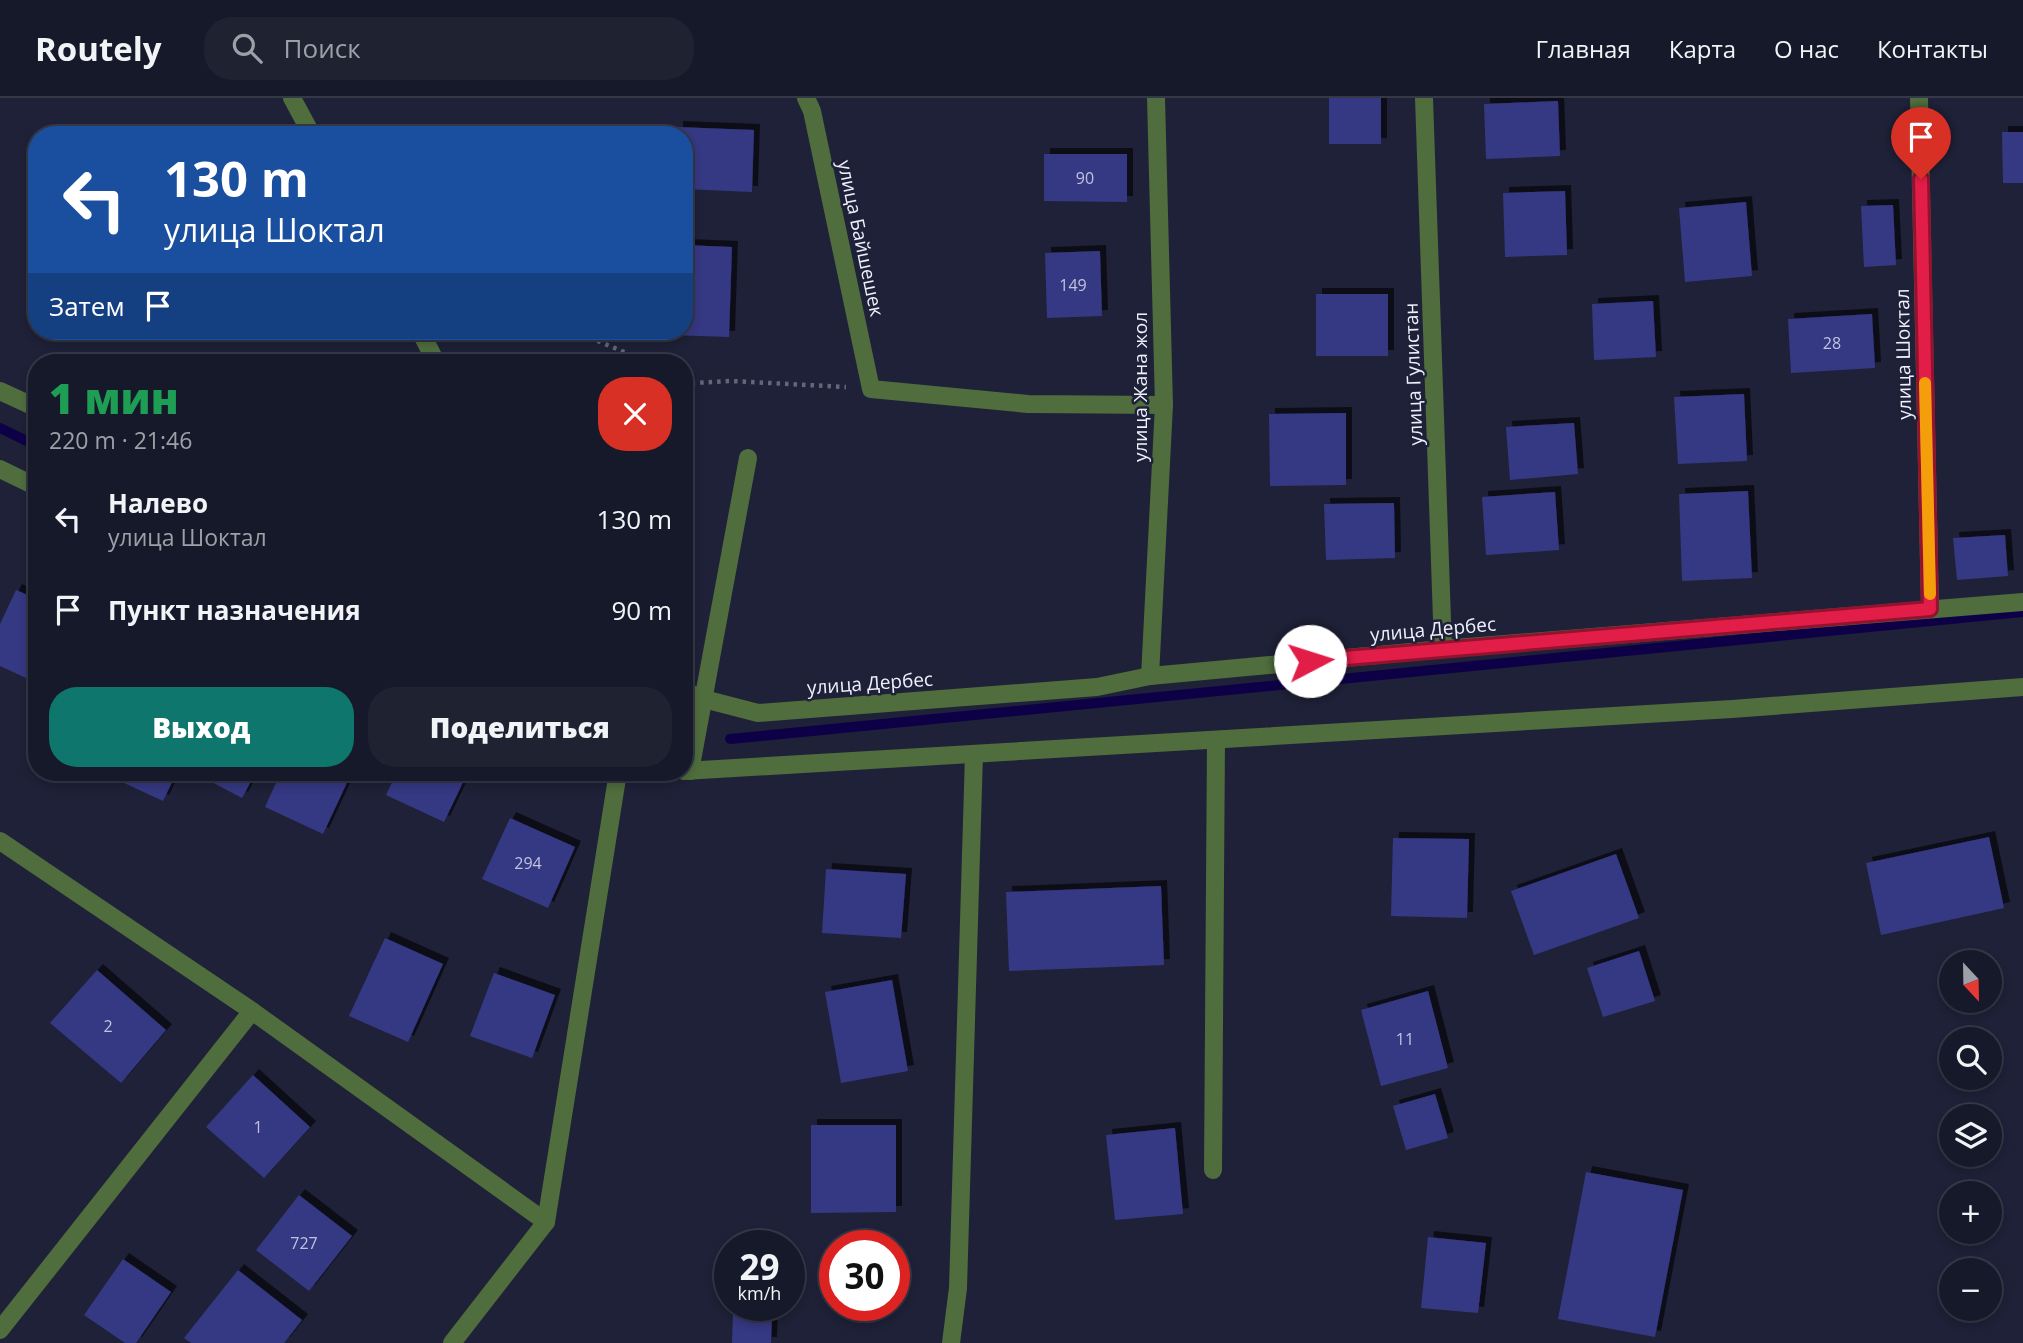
<!DOCTYPE html>
<html lang="ru">
<meta charset="utf-8">
<style>
:root{--surface:#161929;--page:#1f2231;--text:#f1f3f6;--muted:#9ea0a8;--line:#353846;--accent:#0f766e}
body{margin:0;font-family:"Open Sans",sans-serif;background:var(--page);color:var(--text);height:100vh;display:flex;flex-direction:column;font-size:26px;white-space:nowrap}
*{box-sizing:border-box;margin:0}
p{font-size:23px;color:var(--muted)}
.icon{flex:none;width:38px;height:38px;fill:none;stroke:currentColor;stroke-width:2;stroke-linecap:round;stroke-linejoin:round}
.map{position:relative;flex:1;overflow:hidden}
.panel{position:absolute;left:28px;top:256px;width:665px;height:427px;display:flex;flex-direction:column;background:var(--surface);border-radius:28px;box-shadow:0 4px 10px #0003,0 0 0 2px var(--line)}
.panel>*{flex:none}
.banner{position:absolute;left:28px;top:28px;width:665px;height:214px;border-radius:28px;box-shadow:0 4px 10px #0003,0 0 0 2px var(--line);background:#1a4fa0;color:#fff;overflow:hidden}
.needle{width:46px;rotate:158deg}
.tools{position:absolute;left:1939px;top:852px;display:grid;gap:14px}
.tools a{display:grid;place-items:center;width:63px;height:63px;border-radius:50%;background:var(--surface);box-shadow:0 4px 10px #0003,0 0 0 2px var(--line);font-size:35px}
.speed{position:absolute;left:714px;top:1132px;display:flex;gap:14px;font-size:35px;font-weight:700;text-align:center}
.speed>*{display:grid;place-content:center;width:91px;height:91px;border-radius:50%;background:var(--surface);box-shadow:0 4px 10px #0003,0 0 0 2px var(--line);line-height:1}
.speed small{font-size:18px;font-weight:400}
.speed .limit{border:10px solid #d22;background:#fff;color:#111}
.pin{position:absolute;display:grid;place-items:center;width:60px;height:60px;color:#fff;margin:-72px -30px;border-radius:50% 50% 50% 0;rotate:-45deg;box-shadow:0 0 7px #0007}
.pin .icon{rotate:45deg}
.me{position:absolute;width:77px;margin:-38px;rotate:85deg;stroke-linejoin:round;filter:drop-shadow(0 0 5px #0008)}
.turn{display:flex;align-items:center;gap:24px;height:147px;padding:0 21px;font-size:32px}
.turn .icon{width:91px;height:91px;stroke-width:2.5}
.turn b{display:block;font-size:49px;line-height:60px}
.then{display:flex;align-items:center;height:66px;padding:0 21px;background:#0003;gap:14px;font-size:26px}
.round{display:grid;place-items:center;flex:none;width:74px;height:74px;border-radius:28px;background:var(--page)}
.summary{display:flex;align-items:center;justify-content:space-between;height:119px;padding:0 21px}
h1{font-size:42px;font-weight:800;line-height:52px;color:#1e9e55}
.button{display:flex;gap:14px;margin-top:auto;padding:14px 21px}
.button a{flex:1;height:80px;border-radius:28px;background:var(--accent);color:#fff;font-size:28px;font-weight:800;line-height:80px;text-align:center}
.button a+a{background:var(--page);color:var(--text)}
ul{padding:0;list-style:none}
li{display:flex;align-items:center;gap:21px;height:91px;padding:0 21px}
li div{flex:1}
li b{display:block;font-size:26px}
li em{font-style:normal}
header{display:flex;align-items:center;gap:42px;box-sizing:border-box;height:98px;padding:0 35px;background:var(--surface);border-bottom:2px solid var(--line)}
header strong{font-size:33px}
nav{display:flex;gap:38px;margin-inline-start:auto;font-size:24px}
.search{width:490px;height:63px;background:var(--page);display:flex;align-items:center;gap:18px;box-sizing:border-box;padding:0 24px;border-radius:28px;color:var(--muted);font-size:26px}
.map>svg:first-child{display:block}
.lines{fill:none;stroke-linecap:round;stroke-linejoin:round}
.stream{stroke:#0e0047;stroke-width:10}
.building{fill:#353982;filter:url(#shadow)}
.path{stroke:#64677a;stroke-width:4.5;stroke-dasharray:3.5 5;stroke-linecap:butt}
.minor{stroke:#4f6d3d;stroke-width:18}
.route-casing{stroke:#92132f;stroke-width:18}
.route{stroke:#e11d48;stroke-width:12}
.slow{stroke:#f59e0b;stroke-width:12}
.labels{text-anchor:middle;dominant-baseline:central;stroke-width:5;stroke-linejoin:round;paint-order:stroke}
.number-label{font-size:16px;fill:#c0c3de}
.street-label{font-size:19px;fill:#eef1fd;stroke:#1e2137}
</style>
<header>
<strong>Routely</strong>
<div class="search"><svg class="icon" aria-label="search" viewBox="0 0 24 24"><circle cx="10" cy="10" r="6"/><path d="M15 15l6 6"/></svg>Поиск</div>
<nav><a>Главная</a><a>Карта</a><a>О нас</a><a>Контакты</a></nav>
</header>
<div class="map">
<svg width="2023" height="1245" viewBox="0 0 2023 1245">
<defs>
<filter id="shadow"><feDropShadow dx="6" dy="-6" stdDeviation="0" flood-color="#0009"/></filter>
</defs>
<rect width="100%" height="100%" fill="#1e2137"/>
<g class="lines">
<g class="stream">
<polyline points="0,330 37,348"/>
<polyline points="730,641 2023,514"/>
</g>
</g>
<g class="building">
<rect x="1329" y="0" width="52" height="46"/>
<polygon points="1558,3 1560,58 1486,61 1484,6"/>
<polygon points="677,29 754,32 752,94 684,91 684,37 677,37"/>
<polygon points="2002,34 2023,34 2023,85 2003,85"/>
<polygon points="1044,56 1127,56 1127,104 1044,103"/>
<polygon points="1565,93 1567,157 1505,159 1503,95"/>
<polygon points="1746,104 1752,178 1685,184 1679,110"/>
<polygon points="1893,107 1896,167 1864,169 1861,108"/>
<polygon points="684,147 732,149 729,239 671,237 671,233 684,233"/>
<polygon points="1100,153 1102,218 1047,220 1045,155"/>
<rect x="1316" y="196" width="72" height="62"/>
<polygon points="1653,203 1656,259 1594,262 1592,206"/>
<polygon points="1872,216 1875,270 1791,275 1788,221"/>
<polygon points="1744,296 1747,363 1678,366 1674,299"/>
<polygon points="1346,315 1346,387 1270,388 1269,316"/>
<polygon points="1574,325 1578,376 1510,382 1506,329"/>
<polygon points="1748,393 1752,480 1682,483 1679,396"/>
<polygon points="1555,394 1559,452 1486,457 1482,399"/>
<polygon points="1394,405 1395,460 1326,462 1324,406"/>
<polygon points="2005,437 2008,478 1957,482 1953,440"/>
<polygon points="16,492 37,501 37,585 0,568 0,526"/>
<polygon points="106,674 177,674 163,703 105,676"/>
<polygon points="193,674 256,674 242,700"/>
<polygon points="281,674 352,674 323,736 265,709"/>
<polygon points="397,674 468,674 444,724 386,697"/>
<polygon points="510,720 575,749 548,810 482,781"/>
<polygon points="1989,739 2004,810 1881,837 1866,765"/>
<polygon points="1393,740 1469,741 1467,820 1391,818"/>
<polygon points="1616,756 1639,820 1534,857 1511,793"/>
<polygon points="826,771 906,776 901,840 822,835"/>
<polygon points="1161,788 1164,867 1009,873 1006,794"/>
<polygon points="385,840 443,866 408,944 349,918"/>
<polygon points="1639,853 1655,903 1603,919 1587,870"/>
<polygon points="97,872 166,932 121,985 50,925"/>
<polygon points="494,875 555,897 532,960 470,938"/>
<polygon points="892,882 908,973 841,985 825,894"/>
<polygon points="1428,893 1448,970 1381,988 1361,912"/>
<polygon points="253,977 310,1029 264,1080 206,1029"/>
<polygon points="1435,996 1448,1040 1406,1052 1393,1008"/>
<polygon points="811,1027 896,1027 896,1114 811,1115"/>
<polygon points="1175,1030 1183,1116 1115,1122 1106,1037"/>
<polygon points="1586,1074 1683,1092 1655,1239 1558,1221"/>
<polygon points="299,1097 352,1138 309,1193 256,1152"/>
<polygon points="1428,1139 1486,1145 1478,1215 1421,1210"/>
<polygon points="123,1161 171,1194 136,1245 125,1245 84,1217"/>
<polygon points="238,1172 302,1222 284,1245 191,1245 184,1240"/>
<polygon points="733,1217 772,1218 771,1245 732,1245"/>
</g>
<g class="lines">
<g class="path">
<polyline points="574,233 648,264"/>
<polyline points="684,281 693,285 731,283 846,289"/>
</g>
<g class="minor">
<polyline points="292,0 312,37"/>
<polyline points="806,0 812,13 871,291 1028,306 1164,307"/>
<polyline points="1424,0 1443,551"/>
<polyline points="1919,0 1930,511"/>
<polyline points="420,233 436,264"/>
<polyline points="0,293 37,310"/>
<polyline points="0,371 37,389"/>
<polyline points="1150,578 1164,307 1156,0"/>
<polyline points="684,593 704,601 758,615 1097,589 1150,578 1443,551 2023,504"/>
<polyline points="684,673 1732,611 2023,589"/>
<polyline points="690,673 748,360"/>
<polyline points="0,743 252,913 546,1124"/>
<polyline points="1213,1072 1216,642"/>
<polyline points="0,1232 252,913"/>
<polyline points="452,1245 546,1124 618,674"/>
<polyline points="951,1245 958,1190 974,656"/>
</g>
</g>
<g class="lines">
<g class="route-casing">
<polyline id="route" points="1310,563 1930,511 1921,81"/>
</g>
<use href="#route" class="route"/>
<polyline class="slow" points="1925,285 1930,496"/>
</g>
<g class="labels">
<g class="number-label">
<text x="1085" y="80">90</text>
<text x="1073" y="187">149</text>
<text x="1832" y="245">28</text>
<text x="528" y="765">294</text>
<text x="108" y="928">2</text>
<text x="1405" y="941">11</text>
<text x="258" y="1029">1</text>
<text x="304" y="1145">727</text>
</g>
<g class="street-label">
<text transform="translate(861 140) rotate(78)">улица Байшешек</text>
<text transform="translate(1903 256) rotate(-91)">улица Шоктал</text>
<text transform="translate(1413 276) rotate(-92)">улица Гулистан</text>
<text transform="translate(1140 289) rotate(-90)">улица Жана жол</text>
<text transform="translate(1433 531) rotate(-5)">улица Дербес</text>
<text transform="translate(870 585) rotate(-4)">улица Дербес</text>
</g>
</g>
</svg>
<div class="tools">
<a><svg class="needle" viewBox="-14 -14 28 28"><path d="M0-13l5 13h-10z" fill="#e53935"/><path d="M0 13l5-13h-10z" fill="#9ea0a8"/></svg></a>
<a><svg class="icon" aria-label="search" viewBox="0 0 24 24"><circle cx="10" cy="10" r="6"/><path d="M15 15l6 6"/></svg></a>
<a><svg class="icon" aria-label="layers" viewBox="0 0 24 24"><path d="M12 4l9 5-9 5-9-5zM3 14l9 5 9-5"/></svg></a>
<a>+</a>
<a>−</a>
</div>
<div class="speed"><div>29<small>km/h</small></div><div class="limit">30</div></div>
<div class="pin" style="left:1921px;top:81px;background:#d93025"><svg class="icon" aria-label="arrive" viewBox="0 0 24 24"><path d="M6 21V4h12l-3 4 3 4H6"/></svg></div>
<svg class="me" style="left:1310px;top:563px" viewBox="-20 -20 40 40"><circle r="19" fill="#fff"/><path d="M0-13L10 11 0 6-10 11z" fill="#e11d48"/></svg>
<div class="banner">
<div class="turn"><svg class="icon" aria-label="left" viewBox="0 0 24 24"><path d="M17 20v-9H6M10 6l-5 5 5 5"/></svg><div><b>130 m</b>улица Шоктал</div></div>
<div class="then">Затем<svg class="icon" aria-label="arrive" viewBox="0 0 24 24"><path d="M6 21V4h12l-3 4 3 4H6"/></svg></div>
</div>
<section class="panel">
<div class="summary"><div><h1>1 мин</h1><p>220 m · 21:46</p></div><a class="round" style="background:#d93025;color:#fff"><svg class="icon" aria-label="close" viewBox="0 0 24 24"><path d="M6 6l12 12M18 6L6 18"/></svg></a></div>
<ul>
<li><svg class="icon" aria-label="left" viewBox="0 0 24 24"><path d="M17 20v-9H6M10 6l-5 5 5 5"/></svg><div><b>Налево</b><p>улица Шоктал</p></div><em>130 m</em></li>
<li><svg class="icon" aria-label="arrive" viewBox="0 0 24 24"><path d="M6 21V4h12l-3 4 3 4H6"/></svg><div><b>Пункт назначения</b></div><em>90 m</em></li>
</ul>
<div class="button"><a>Выход</a><a>Поделиться</a></div>
</section>
</div>
